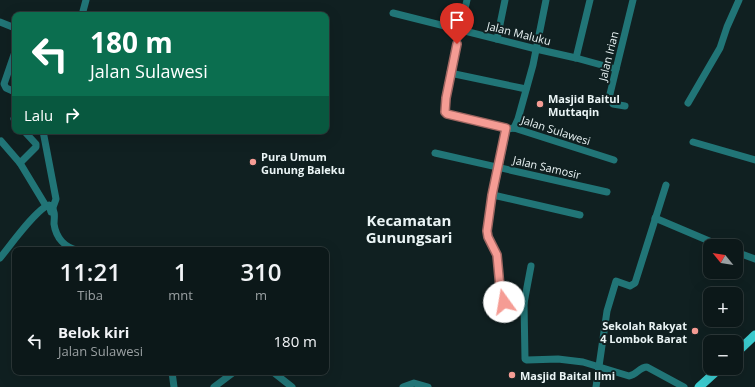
<!DOCTYPE html>
<html lang="id">
<meta charset="utf-8">
<style>
:root{--surface:#0c1819;--page:#1a2526;--text:#f1f3f6;--muted:#9aa0a2;--line:#2c3738}
body{margin:0;font-family:"Open Sans",sans-serif;background:var(--page);color:var(--text);height:100vh;display:flex;flex-direction:column;font-size:15px;white-space:nowrap}
*{box-sizing:border-box;margin:0}
p{font-size:13px;color:var(--muted)}
.icon{flex:none;width:22px;height:22px;fill:none;stroke:currentColor;stroke-width:2;stroke-linecap:round;stroke-linejoin:round}
.map{position:relative;flex:1;overflow:hidden}
.sheet{position:absolute;left:12px;top:247px;width:317px;height:128px;display:flex;flex-direction:column;background:var(--surface);border-radius:8px;box-shadow:0 4px 16px #0002,0 0 0 1px var(--line)}
.sheet>*{flex:none}
.banner{position:absolute;left:12px;top:12px;width:317px;height:122px;border-radius:8px;box-shadow:0 4px 16px #0002,0 0 0 1px var(--line);background:#0b6e4f;color:#fff;overflow:hidden}
.needle{width:26px;rotate:300deg}
.controls{position:absolute;left:703px;top:239px;display:grid;gap:8px}
.controls a{display:grid;place-items:center;width:40px;height:40px;border-radius:8px;background:var(--surface);box-shadow:0 4px 16px #0002,0 0 0 1px var(--line);font-size:20px}
.pin{position:absolute;display:grid;place-items:center;width:34px;height:34px;color:#fff;margin:-41px -17px;border-radius:50% 50% 50% 0;rotate:-45deg;box-shadow:0 0 4px #0007}
.pin .icon{rotate:45deg}
.me{position:absolute;width:44px;margin:-22px;rotate:347deg;stroke-linejoin:round;filter:drop-shadow(0 0 3px #0008)}
.turn{display:flex;align-items:center;gap:14px;height:84px;padding:0 12px;font-size:18px}
.turn .icon{width:52px;height:52px;stroke-width:2.5}
.turn b{display:block;font-size:28px;line-height:34px}
.then{display:flex;align-items:center;height:38px;padding:0 12px;background:#0003;gap:8px;font-size:15px}
.eta{display:flex;justify-content:space-evenly;align-items:center;height:68px;text-align:center}
.eta b{font-size:24px;font-weight:600;line-height:28px}
ul{padding:0;list-style:none}
li{display:flex;align-items:center;gap:12px;height:52px;padding:0 12px}
li div{flex:1}
li b{display:block;font-size:15px}
li em{font-style:normal}
.map>svg:first-child{display:block}
.lines{fill:none;stroke-linecap:round;stroke-linejoin:round}
.minor{stroke:#217577;stroke-width:7}
.major{stroke:#3bcace;stroke-width:9}
.route-casing{stroke:#9f6560;stroke-width:10}
.route{stroke:#f59c94;stroke-width:7}
.poi-dot{fill:#f59c94;stroke:#102021;stroke-width:1.5}
.labels{text-anchor:middle;dominant-baseline:central;stroke-width:4;stroke-linejoin:round;paint-order:stroke}
.street-label{font-size:11px;fill:#eaf4f5;stroke:#102021}
.poi-label{font-size:11px;font-weight:bold;fill:#eaf4f5;stroke:#102021;text-anchor:start}
.district-label{font-size:15px;font-weight:bold;fill:#eaf4f5;stroke:#102021}
</style>
<div class="map">
<svg width="755" height="387" viewBox="0 0 755 387">
<rect width="100%" height="100%" fill="#102021"/>
<g class="lines">
<g class="minor">
<polyline points="467,0 450,73 445,112 447,114 507,129 514,128 614,160"/>
<polyline points="393,13 536,49 576,58 616,69"/>
<polyline points="82,15 86,0"/>
<polyline points="0,22 15,28"/>
<polyline points="497,39 505,0"/>
<polyline points="15,52 4,84 6,88 15,92"/>
<polyline points="576,58 590,0"/>
<polyline points="450,73 526,89"/>
<polyline points="688,103 720,48 727,27 739,0"/>
<polyline points="625,106 613,104 609,98 633,0"/>
<polyline points="14,119 15,121"/>
<polyline points="514,128 518,119 533,65 546,0"/>
<path d="M507 129 493 195 487 232 497 255 502 300 506 303H524L525 359 527 360 558 359 583 362 629 376C637 375 639 367 647 367L684 387"/>
<polyline points="43,131 56,199 52,210"/>
<polyline points="1,141 20,163 46,206"/>
<polyline points="693,142 755,160"/>
<polyline points="435,153 607,192"/>
<polyline points="20,163 36,147 36,144 24,131"/>
<polyline points="493,195 580,215"/>
<polyline points="655,218 721,246"/>
<polyline points="736,252 755,259"/>
<path d="M0 258C10 246 36 209 49 205L51 212V206C56 212 54 218 54 224 56 238 65 248 78 250"/>
<polyline points="524,303 531,266"/>
<polyline points="172,372 174,387"/>
<polyline points="273,372 292,387"/>
<polyline points="214,387 234,372"/>
<polyline points="403,387 414,383 428,387"/>
<polyline points="596,387 607,311 616,281 630,286 635,283 666,185"/>
</g>
<g class="major">
<polyline points="736,353 755,335"/>
<polyline points="699,387 720,368"/>
</g>
</g>
<g class="lines">
<g class="route-casing">
<polyline id="route" points="457,44 446,98 445,112 447,114 506,128 492,195 487,231 488,237 497,255 501,298 504,302"/>
</g>
<use href="#route" class="route"/>
</g>
<g class="poi-dot">
<circle cx="540" cy="104" r="4"/>
<circle cx="253" cy="162" r="4"/>
<circle cx="695" cy="331" r="4"/>
<circle cx="512" cy="375" r="4"/>
</g>
<g class="labels">
<g class="street-label">
<text transform="translate(519 33) rotate(14)">Jalan Maluku</text>
<text transform="translate(608 56) rotate(-76)">Jalan Irian</text>
<text transform="translate(556 130) rotate(18)">Jalan Sulawesi</text>
<text transform="translate(547 167) rotate(13)">Jalan Samosir</text>
</g>
<g class="poi-label">
<text x="548" y="98">Masjid Baitul<tspan x="548" dy="13">Muttaqin</tspan></text>
<text x="261" y="156">Pura Umum<tspan x="261" dy="13">Gunung Baleku</tspan></text>
<text x="687" y="325" text-anchor="end">Sekolah Rakyat<tspan x="687" dy="13">4 Lombok Barat</tspan></text>
<text x="520" y="375">Masjid Baital Ilmi</text>
</g>
<g class="district-label">
<text x="409" y="220">Kecamatan<tspan x="409" dy="17">Gunungsari</tspan></text>
</g>
</g>
</svg>
<div class="controls">
<a><svg class="needle" viewBox="-14 -14 28 28"><path d="M0-13l5 13h-10z" fill="#e53935"/><path d="M0 13l5-13h-10z" fill="#9aa0a2"/></svg></a>
<a>+</a>
<a>−</a>
</div>
<div class="pin" style="left:457px;top:44px;background:#d93025"><svg class="icon" aria-label="arrive" viewBox="0 0 24 24"><path d="M6 21V4h12l-3 4 3 4H6"/></svg></div>
<svg class="me" style="left:504px;top:302px" viewBox="-20 -20 40 40"><circle r="19" fill="#fff"/><path d="M0-13L10 11 0 6-10 11z" fill="#f59c94"/></svg>
<div class="banner">
<div class="turn"><svg class="icon" aria-label="left" viewBox="0 0 24 24"><path d="M17 20v-9H6M10 6l-5 5 5 5"/></svg><div><b>180 m</b>Jalan Sulawesi</div></div>
<div class="then">Lalu<svg class="icon" aria-label="right" viewBox="0 0 24 24"><path d="M7 20v-9h11M14 6l5 5-5 5"/></svg></div>
</div>
<section class="sheet">
<div class="eta">
<div><b>11:21</b><p>Tiba</p></div>
<div><b>1</b><p>mnt</p></div>
<div><b>310</b><p>m</p></div>
</div>
<ul>
<li><svg class="icon" aria-label="left" viewBox="0 0 24 24"><path d="M17 20v-9H6M10 6l-5 5 5 5"/></svg><div><b>Belok kiri</b><p>Jalan Sulawesi</p></div><em>180 m</em></li>
</ul>
</section>
</div>
